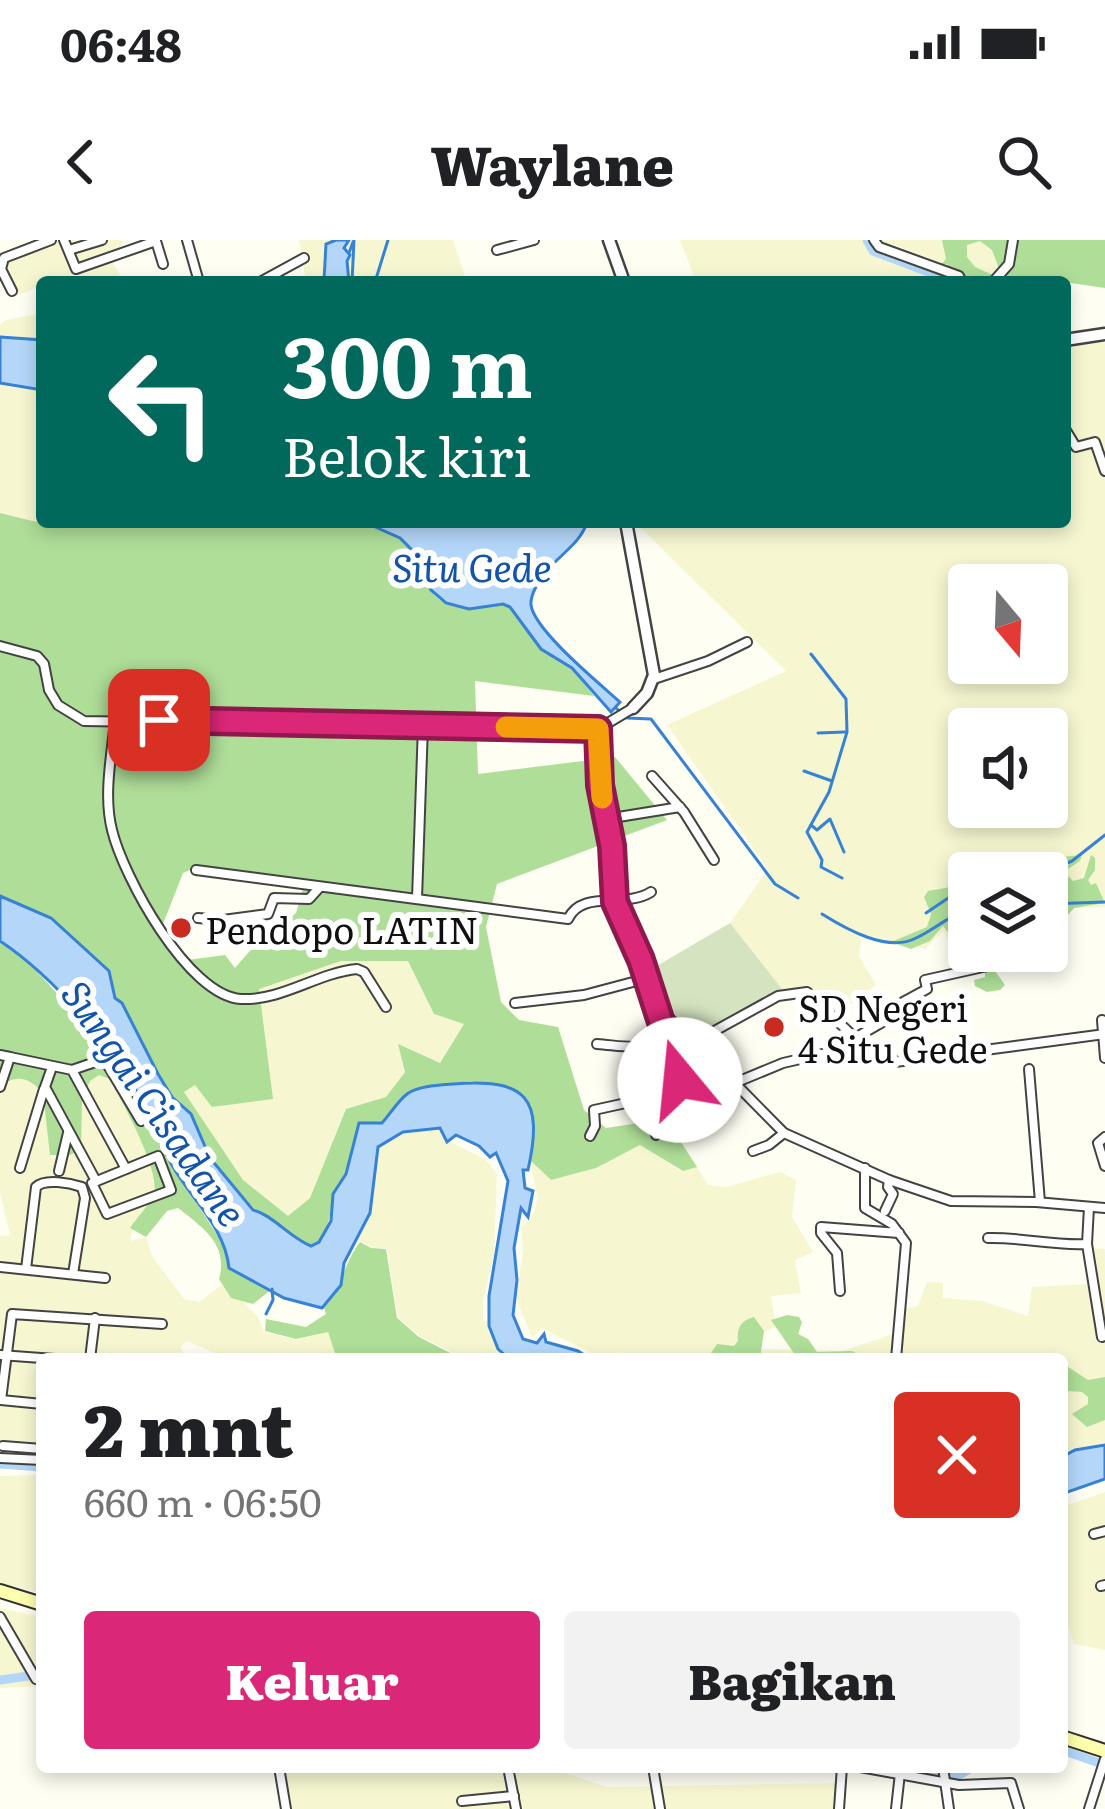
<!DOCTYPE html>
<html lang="id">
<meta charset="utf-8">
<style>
:root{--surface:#fff;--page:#f2f2f2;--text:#202124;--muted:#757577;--accent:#db2777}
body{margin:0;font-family:Literata,serif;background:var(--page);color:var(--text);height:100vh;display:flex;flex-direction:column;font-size:45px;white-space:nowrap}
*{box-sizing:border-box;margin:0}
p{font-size:39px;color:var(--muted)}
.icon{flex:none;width:66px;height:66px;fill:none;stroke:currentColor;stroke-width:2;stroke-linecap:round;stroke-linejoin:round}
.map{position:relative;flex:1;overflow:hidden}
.sheet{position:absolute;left:36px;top:1113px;width:1032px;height:420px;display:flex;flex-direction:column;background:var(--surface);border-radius:12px;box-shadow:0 6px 18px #0003}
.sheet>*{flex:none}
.guide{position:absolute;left:36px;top:36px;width:1035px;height:252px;border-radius:12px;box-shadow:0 6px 18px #0003;background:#00695c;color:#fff;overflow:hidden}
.needle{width:78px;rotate:161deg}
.buttons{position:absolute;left:948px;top:324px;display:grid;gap:24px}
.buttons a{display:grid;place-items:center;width:120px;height:120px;border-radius:12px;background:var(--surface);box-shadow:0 6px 18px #0003;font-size:60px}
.pin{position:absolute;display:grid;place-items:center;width:102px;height:102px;color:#fff;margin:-51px;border-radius:24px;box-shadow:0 6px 18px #0006}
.me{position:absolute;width:132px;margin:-66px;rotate:343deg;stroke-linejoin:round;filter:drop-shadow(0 0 9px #0008)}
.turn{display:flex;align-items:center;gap:42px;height:252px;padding:0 48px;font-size:54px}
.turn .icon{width:156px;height:156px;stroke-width:2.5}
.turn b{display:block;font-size:84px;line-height:102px}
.round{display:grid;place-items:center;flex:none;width:126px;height:126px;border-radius:12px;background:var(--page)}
.overview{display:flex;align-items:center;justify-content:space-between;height:204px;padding:0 48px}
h1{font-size:72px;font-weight:800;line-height:90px}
.cta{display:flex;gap:24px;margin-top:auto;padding:24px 48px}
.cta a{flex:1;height:138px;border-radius:12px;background:var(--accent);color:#fff;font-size:48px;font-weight:800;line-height:138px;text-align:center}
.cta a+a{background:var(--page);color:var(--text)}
.status{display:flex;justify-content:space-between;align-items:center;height:84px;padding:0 60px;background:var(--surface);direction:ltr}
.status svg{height:33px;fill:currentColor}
header{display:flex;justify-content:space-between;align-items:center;height:156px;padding:0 48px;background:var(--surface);font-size:54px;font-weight:800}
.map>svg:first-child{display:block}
.farmland{fill:#f6f7d1;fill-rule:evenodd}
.forest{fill:#afde98;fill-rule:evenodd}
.cemetery{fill:#d4e4c1}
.water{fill:#b4d7f9;stroke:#3782d5;stroke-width:3}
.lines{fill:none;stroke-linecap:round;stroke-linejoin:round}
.stream{stroke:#3782d5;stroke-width:3}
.canal{stroke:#b4d7f9;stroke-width:9}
.minor-casing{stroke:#434343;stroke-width:12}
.tertiary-casing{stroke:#434343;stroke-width:15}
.secondary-casing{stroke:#323232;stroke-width:16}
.minor{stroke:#fff;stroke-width:8}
.tertiary{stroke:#fff;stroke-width:10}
.secondary{stroke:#feffae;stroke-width:12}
.route-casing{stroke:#8e194d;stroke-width:30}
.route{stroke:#db2777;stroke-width:21}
.slow{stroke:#f59e0b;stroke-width:21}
.poi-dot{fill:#c92c1f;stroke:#fff;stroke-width:4.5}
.labels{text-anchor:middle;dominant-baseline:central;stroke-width:12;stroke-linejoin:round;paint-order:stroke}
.poi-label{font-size:36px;fill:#101010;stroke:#fff;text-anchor:start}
.water-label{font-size:39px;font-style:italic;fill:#1154aa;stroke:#fff}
</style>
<div class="status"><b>06:48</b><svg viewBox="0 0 49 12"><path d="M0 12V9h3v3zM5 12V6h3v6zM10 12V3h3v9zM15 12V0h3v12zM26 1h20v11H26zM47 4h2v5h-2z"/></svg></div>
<header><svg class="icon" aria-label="back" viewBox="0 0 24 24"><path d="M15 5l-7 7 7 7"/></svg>Waylane<svg class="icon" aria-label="search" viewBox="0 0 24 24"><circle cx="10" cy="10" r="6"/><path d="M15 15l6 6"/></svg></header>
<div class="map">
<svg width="1105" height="1569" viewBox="0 0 1105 1569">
<rect width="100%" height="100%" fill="#fffef3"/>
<g class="farmland">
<polygon points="39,0 122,0 123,4 108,16 125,42 42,42 42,46 20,54 0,28 4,20"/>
<polygon points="299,0 453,0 467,42 306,42"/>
<polygon points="680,0 1105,0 1105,34 1092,40 1026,42 689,42 695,39"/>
<polygon points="42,73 42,100 0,97 0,85 6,80"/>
<path d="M1089 100 1105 103V667L1047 669V633H969V711H1009L958 727 944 691 925 709 862 694 859 716 876 745 833 778 816 772 803 759 786 754 730 683 768 629 667 485 786 431 641 288 642 282H1065V103ZM969 345H1047V423H969ZM969 489H1047V567H969Z"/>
<polygon points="0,143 42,151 42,282 108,282 45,284 0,273"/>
<polygon points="342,721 409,721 434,774 464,784 440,823 399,805 405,831 387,857 346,869 310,958 288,977 243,941 184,852 194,845 259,749"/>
<polygon points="88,821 118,842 166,955 134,981 130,1001 146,997 152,1016 184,1059 199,1062 224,1043 259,1078 264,1092 296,1100 328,1092 335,1112 309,1119 258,1119 234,1114 224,1117 187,1101 180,1108 189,1119 42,1119 42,1214 0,1207 0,996 10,995 0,953 0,836 23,829 38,846 53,870 50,915 55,919 61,840"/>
<polygon points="443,888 446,900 485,919 497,934 494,1015 483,1061 483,1081 490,1080 517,1119 465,1119 420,1096 398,1078 387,1008 372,1008 358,1000 371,973 376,906 408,893"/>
<polygon points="640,905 682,931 697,927 708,945 726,947 780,932 796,940 792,977 813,1012 795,1020 801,1053 771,1056 776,1087 752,1096 760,1109 843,1111 895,1093 903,1069 918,1066 927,1042 943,1043 943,1058 982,1061 1028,1076 1032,1047 1089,1044 1088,1008 1105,1009 1105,1206 1062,1214 1062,1119 625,1119 618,1112 607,1119 594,1119 591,1113 542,1088 532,1098 516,1058 523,1010 521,987 531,979 538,959 530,920 551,940 596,928"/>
<polygon points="42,1235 42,1353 0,1343 0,1236"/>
<polygon points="1105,1252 1105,1410 1074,1404 1062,1366 1062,1267"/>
<polygon points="0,1368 42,1377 42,1446 0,1448"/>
<polygon points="285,1527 547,1527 607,1547 837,1543 834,1569 291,1569"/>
</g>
<g class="forest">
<polygon points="942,0 1105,0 1105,48 1050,40 1004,42 992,10 980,1 967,5 967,17 975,27 993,35 995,40 955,42 948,35 947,24 940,26 946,19"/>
<path d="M0 273 45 284 364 282C375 287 390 291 400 298 423 313 420 349 443 362 466 375 488 359 510 367L541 409 572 428 594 456 475 441 478 534 615 517 667 580 497 644 486 687 501 762 519 780 558 787 584 870 606 888 666 879 697 927 683 931 640 905 596 928 551 940 530 920V864L472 841 444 844 407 854 382 883 362 884C352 897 353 915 347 931 343 940 335 945 333 956 329 974 331 996 311 1006L275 986 234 951 210 918 191 874 172 857 158 834 115 758 109 731 51 678 0 656ZM197 627 221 630 258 644C276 630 286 637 303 649L296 673 281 686 278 700 256 704 235 728 225 715 187 720 163 684 183 633ZM341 721H408L434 774 464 784 440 823 398 804 405 832 386 857 346 869 310 958 288 976 243 940 184 852 195 845 212 867 273 859 259 749Z"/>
<polygon points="1034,613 1051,618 1082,615 1080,621 1068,629 1067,635 1073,641 1084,638 1091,615 1095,618 1095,630 1088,640 1091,645 1096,643 1105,663 1074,668 1066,677 1058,666 1047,666 1047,633 1016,633 1023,620"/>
<polygon points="967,633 969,711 1000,711 1001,721 995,731 1005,745 1000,750 987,752 975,746 974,740 985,737 985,731 981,727 968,732 952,715 951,696 943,686 930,701 911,709 891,702 927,687 931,674 924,657 928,651 956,646"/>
<path d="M0 702 25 718 117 820 143 860 171 924 227 1010 272 1049 253 1064 231 1058 219 1039C229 1004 202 987 178 968L167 971 146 997 130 988C137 977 148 967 153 956 164 936 121 860 110 839L99 835 90 841 82 861 81 909 70 915H50L43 853C29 837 17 834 0 846Z"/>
<path d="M360 1002 371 1008 386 1009 397 1078 419 1097 462 1119H312L335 1113 328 1092 296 1099 265 1091 266 1079 306 1087 326 1074 324 1068C342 1047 344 1023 360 1002Z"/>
<polygon points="787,1075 799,1077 802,1082 798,1094 808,1099 817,1112 852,1111 867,1119 798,1119 771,1080"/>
<path d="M754 1077 764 1091 760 1119H707L717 1104 734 1106 738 1101C737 1088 740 1081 754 1077Z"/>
<polygon points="1062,1123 1088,1140 1105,1137 1105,1180 1087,1187 1072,1174 1088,1164 1088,1157 1082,1152 1068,1151 1062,1163"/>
</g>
<polygon class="cemetery" points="730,683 786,754 686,797 663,782 648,731"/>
<g class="water">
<polygon points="336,0 349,0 344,8 350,15 347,21 349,42 324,40 326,4"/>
<polygon points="0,97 42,100 42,150 0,143"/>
<path d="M364 282H587C581 303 559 315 546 332 539 340 530 355 531 365 534 390 600 444 620 462L611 472 572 428 541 409 510 367 503 364 469 369 446 363 431 350 411 309 400 298Z"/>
<path d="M0 656 51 678 109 731 115 758 122 763 158 834 172 857 191 874 210 918 253 970C273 975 290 998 311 1006L319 1002 331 981 333 954 346 934 359 883H382C390 874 398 861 407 854 417 846 440 845 453 844 527 838 544 858 528 930H523L525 948 533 951 528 977 521 968 514 1008 517 1040 513 1075 523 1099 537 1103 544 1094 546 1102 578 1111 590 1119H509L498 1109 489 1086V1056L508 941 496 913 490 917 479 906 456 895 447 902 440 888 403 892 378 907 370 973 344 1023 341 1045 322 1068 284 1058 229 1028C225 987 191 959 172 925 160 904 154 878 141 858 106 801 57 739 0 701Z"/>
<polygon points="1105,1205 1105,1239 1062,1254 1062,1217 1075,1210"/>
</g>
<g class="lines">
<g class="stream">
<polyline points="880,3 922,18"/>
<polyline points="349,13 353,2"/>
<polyline points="352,42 354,0"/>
<polyline points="375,42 388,0"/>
<polyline points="811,414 846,459 847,492 829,552 807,592 822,620 821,627 842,638"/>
<polyline points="616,468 627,478 651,479 775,644 798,658"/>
<polyline points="818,493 845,492"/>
<polyline points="804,531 832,541"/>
<polyline points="811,585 817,590 830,579 844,612"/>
<polyline points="1042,633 1072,621 1105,595"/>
<polyline points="1047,664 1105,662"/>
<polyline points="926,673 969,644"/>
<path d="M822 674C846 689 888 713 916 698 937 688 944 678 969 670"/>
<polyline points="266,1074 273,1060 272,1049"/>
</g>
<g class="canal">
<polyline points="867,0 873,11 955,42"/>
<polyline points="0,1224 42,1227"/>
<polyline points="0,1440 42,1434"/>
<polyline points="1062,1510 1105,1525"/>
<polyline points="885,1527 957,1536 973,1527"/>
</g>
<g class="minor-casing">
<g id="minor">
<polyline points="64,0 76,29 156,1"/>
<polyline points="187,0 199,42"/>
<polyline points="874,0 879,7 959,36 962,42"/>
<polyline points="156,1 163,24"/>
<polyline points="69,10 102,0"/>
<polyline points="497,10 534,0"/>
<polyline points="260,42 304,18"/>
<polyline points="544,42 554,42"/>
<polyline points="993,42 1009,24 1013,0"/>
<polyline points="12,51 1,29 4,18 51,0"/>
<polyline points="1065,189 1076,207 1095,202 1105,231"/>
<polyline points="0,406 37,416 44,424 49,450 58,465 84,481 598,489 633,468"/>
<polyline points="654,439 708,421 747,402"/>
<path d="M115 479C112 514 103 555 112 590 123 636 188 756 241 759 282 761 317 733 357 729L364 732 386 767"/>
<polyline points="598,489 600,545 612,606 615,662 641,720 661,782 671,794 713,821 784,893 889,940 951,961 1036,962 1105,968"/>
<polyline points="652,536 684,572 714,620"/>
<polyline points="606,579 680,567"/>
<path d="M196 630 568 679C582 649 624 669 651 652"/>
<polyline points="417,659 423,485"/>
<polyline points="198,678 223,680 268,674 274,658 309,659 320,647"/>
<polyline points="515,763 584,755 648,738"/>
<polyline points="1102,780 1105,818"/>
<polyline points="675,799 680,849"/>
<path d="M597 804C625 806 648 813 671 794"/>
<polyline points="689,805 778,756 807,752 854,797"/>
<polyline points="0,815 10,817 0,847"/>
<polyline points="10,817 72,830 126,929"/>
<polyline points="895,822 1105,794"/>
<polyline points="52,827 45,847 96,941"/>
<polyline points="1029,829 1040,962"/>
<polyline points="72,830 104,819 141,881"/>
<polyline points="737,842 783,823 831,812 898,773 903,762 927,749 925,740 1010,721"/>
<polyline points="645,860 656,895"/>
<polyline points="590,896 595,886 594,870 699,847 726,832"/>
<polyline points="1105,897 1098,903 1105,926"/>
<polyline points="753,911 769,905 784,893"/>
<polygon points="158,916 171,950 107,974 92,943"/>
<polyline points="20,928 44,849"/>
<polyline points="865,928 865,968 892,984 906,1003 896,1119"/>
<polyline points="59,931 68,893"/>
<polyline points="1089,967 1087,1004 1102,1097"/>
<polyline points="885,971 893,954 888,947 889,940"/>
<path d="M988 998C1022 997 1053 1006 1087 1004"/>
<polyline points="0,1027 105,1038"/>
<path d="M26 1029 36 947C45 938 70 943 82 947L85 958 73 1034"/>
<polyline points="840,1051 837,1013 821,993 821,987 899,993"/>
<polyline points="0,1115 55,1119"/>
<polyline points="90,1119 95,1078"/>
<polyline points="1,1160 12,1074 162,1084"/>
<polyline points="1,1160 42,1164"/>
<polyline points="3,1206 42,1209"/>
<polyline points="0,1218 42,1220"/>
<polyline points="1094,1294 1105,1291"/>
<polyline points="1101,1346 1105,1345"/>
<polyline points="0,1377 36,1439"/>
<polyline points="279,1527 286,1569"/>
<polyline points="508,1527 516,1569"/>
<polyline points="653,1527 660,1569"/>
<polyline points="860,1527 959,1545 1011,1543 1019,1569"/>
<polyline points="943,1527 949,1569"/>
<polyline points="462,1561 514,1556"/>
<polyline points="839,1569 842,1527"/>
<polyline points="896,1569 900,1533"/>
<polyline points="1089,1569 1105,1519"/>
</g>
</g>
<g class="tertiary-casing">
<g id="tertiary">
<polyline points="609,0 624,42"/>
<polyline points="1065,100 1105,94"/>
<polyline points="626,282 654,435 647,453 633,468"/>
</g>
</g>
<g class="secondary-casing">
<g id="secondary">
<polyline points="0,1351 42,1364"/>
<polyline points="1062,1497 1105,1511"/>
</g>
</g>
<use href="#minor" class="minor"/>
<use href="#tertiary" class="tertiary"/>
<use href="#secondary" class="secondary"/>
</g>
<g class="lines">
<g class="route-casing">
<polyline id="route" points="159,480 598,489 600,545 612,606 615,662 641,720 661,782 674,797 680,840"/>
</g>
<use href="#route" class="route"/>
<polyline class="slow" points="506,487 598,489 602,558"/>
</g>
<g class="poi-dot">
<circle cx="181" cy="688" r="12"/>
<circle cx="774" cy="787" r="12"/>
</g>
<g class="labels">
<g class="poi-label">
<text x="205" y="688">Pendopo LATIN</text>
<text x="798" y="766">SD Negeri<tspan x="798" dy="41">4 Situ Gede</tspan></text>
</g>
<g class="water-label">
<text x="472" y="325">Situ Gede</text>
<text transform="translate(156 862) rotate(55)">Sungai Cisadane</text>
</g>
</g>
</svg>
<div class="buttons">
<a><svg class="needle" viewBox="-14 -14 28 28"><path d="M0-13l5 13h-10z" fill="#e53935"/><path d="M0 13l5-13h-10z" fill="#757577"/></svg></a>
<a><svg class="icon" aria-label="sound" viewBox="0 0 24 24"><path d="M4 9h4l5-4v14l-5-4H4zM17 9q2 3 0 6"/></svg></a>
<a><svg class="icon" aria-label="layers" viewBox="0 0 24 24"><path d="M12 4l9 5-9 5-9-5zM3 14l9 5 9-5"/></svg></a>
</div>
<div class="pin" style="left:159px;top:480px;background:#d93025"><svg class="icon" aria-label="arrive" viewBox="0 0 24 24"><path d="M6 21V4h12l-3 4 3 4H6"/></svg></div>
<svg class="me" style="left:680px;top:840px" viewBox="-20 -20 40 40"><circle r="19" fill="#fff"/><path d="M0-13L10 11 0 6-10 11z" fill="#db2777"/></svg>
<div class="guide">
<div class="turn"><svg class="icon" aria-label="left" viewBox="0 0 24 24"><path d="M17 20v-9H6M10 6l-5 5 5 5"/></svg><div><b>300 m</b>Belok kiri</div></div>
</div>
<section class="sheet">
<div class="overview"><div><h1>2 mnt</h1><p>660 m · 06:50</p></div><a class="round" style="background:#d93025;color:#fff"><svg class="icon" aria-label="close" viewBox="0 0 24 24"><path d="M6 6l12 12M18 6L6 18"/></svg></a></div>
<div class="cta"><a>Keluar</a><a>Bagikan</a></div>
</section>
</div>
